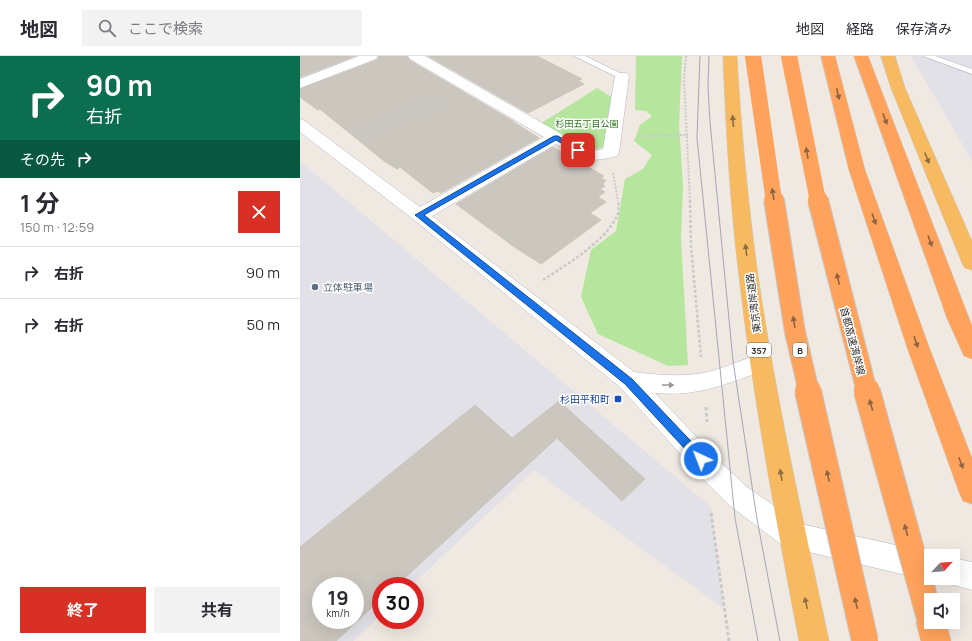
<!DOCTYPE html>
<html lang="ja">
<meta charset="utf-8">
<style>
:root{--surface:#fff;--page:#f2f2f3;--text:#2b2b33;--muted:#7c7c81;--line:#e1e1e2;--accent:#d93025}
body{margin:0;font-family:Manrope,"Noto Sans JP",sans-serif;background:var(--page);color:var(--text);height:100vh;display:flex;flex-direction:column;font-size:15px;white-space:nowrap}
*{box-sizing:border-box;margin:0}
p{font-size:13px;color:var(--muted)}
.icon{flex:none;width:22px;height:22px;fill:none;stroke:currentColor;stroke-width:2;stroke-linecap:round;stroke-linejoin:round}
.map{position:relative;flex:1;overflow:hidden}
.panel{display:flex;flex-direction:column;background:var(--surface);width:300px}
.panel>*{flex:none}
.guide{background:#0b6e4f;color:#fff;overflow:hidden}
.needle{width:26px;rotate:64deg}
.controls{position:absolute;left:624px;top:493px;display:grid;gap:8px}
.controls a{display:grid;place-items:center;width:36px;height:36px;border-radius:0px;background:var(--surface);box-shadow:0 4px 16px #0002;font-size:20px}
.speed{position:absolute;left:12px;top:521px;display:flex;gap:8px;font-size:20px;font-weight:700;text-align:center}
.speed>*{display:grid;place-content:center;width:52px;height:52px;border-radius:50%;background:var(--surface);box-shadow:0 4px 16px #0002;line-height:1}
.speed small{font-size:10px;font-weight:400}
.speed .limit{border:6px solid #d22;background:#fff;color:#111}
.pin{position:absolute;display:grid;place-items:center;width:34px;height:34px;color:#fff;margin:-17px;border-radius:8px;box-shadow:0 2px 6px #0006}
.me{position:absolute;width:44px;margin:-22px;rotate:317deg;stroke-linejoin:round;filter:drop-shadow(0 0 3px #0008)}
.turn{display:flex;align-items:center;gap:14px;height:84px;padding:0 20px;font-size:18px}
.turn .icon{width:52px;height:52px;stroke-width:2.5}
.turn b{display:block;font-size:28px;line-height:34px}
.then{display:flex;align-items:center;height:38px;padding:0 20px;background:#0003;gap:8px;font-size:15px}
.round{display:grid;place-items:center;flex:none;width:42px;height:42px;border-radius:0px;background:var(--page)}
.headline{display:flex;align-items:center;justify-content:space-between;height:68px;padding:0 20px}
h1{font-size:24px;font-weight:700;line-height:30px}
.button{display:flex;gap:8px;margin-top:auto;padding:8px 20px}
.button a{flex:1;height:46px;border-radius:0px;background:var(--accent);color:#fff;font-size:16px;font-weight:700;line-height:46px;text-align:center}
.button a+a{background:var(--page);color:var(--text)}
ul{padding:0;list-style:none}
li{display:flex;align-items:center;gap:12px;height:52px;padding:0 20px;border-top:1px solid var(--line)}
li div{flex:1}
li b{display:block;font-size:15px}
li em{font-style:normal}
header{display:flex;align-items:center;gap:24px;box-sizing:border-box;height:56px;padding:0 20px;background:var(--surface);border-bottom:1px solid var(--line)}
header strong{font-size:19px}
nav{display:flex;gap:22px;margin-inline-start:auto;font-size:14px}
.search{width:280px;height:36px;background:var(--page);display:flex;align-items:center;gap:10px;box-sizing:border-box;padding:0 14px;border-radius:0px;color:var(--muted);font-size:15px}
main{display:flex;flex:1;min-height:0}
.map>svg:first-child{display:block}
.industrial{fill:#e3e1e8;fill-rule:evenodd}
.green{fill:#b6e59e}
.building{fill:#cbc7bf;stroke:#cbc5ba;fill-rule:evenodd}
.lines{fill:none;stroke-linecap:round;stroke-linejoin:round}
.service-casing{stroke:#b4b7c1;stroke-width:1}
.minor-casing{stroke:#b4b7c1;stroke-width:1}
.tertiary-casing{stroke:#b4b7c1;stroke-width:1}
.trunk-casing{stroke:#c9c9c9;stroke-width:1}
.motorway-casing{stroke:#c9c9c9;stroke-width:1}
.path-far2{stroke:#c9c9c9;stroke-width:2;stroke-dasharray:2 1.5;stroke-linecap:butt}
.path-far1{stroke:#c9c9c9;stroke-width:2.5;stroke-dasharray:3 2;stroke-linecap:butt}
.path{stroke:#c9c9c9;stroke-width:3;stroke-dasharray:3.5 2.5;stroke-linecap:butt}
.service{fill:#fff;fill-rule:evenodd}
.minor{fill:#fff;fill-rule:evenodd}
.tertiary{fill:#fff;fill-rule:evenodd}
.trunk{fill:#f8ba60;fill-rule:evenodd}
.motorway{fill:#ffa35c;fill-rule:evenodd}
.tram{stroke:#a3a6b8;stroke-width:1}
.motorway-bridge-far2-casing{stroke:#c9c9c9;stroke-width:16;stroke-linecap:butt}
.motorway-bridge-far1-casing{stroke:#c9c9c9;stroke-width:22;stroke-linecap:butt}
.motorway-bridge-casing{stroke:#c9c9c9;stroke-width:28;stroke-linecap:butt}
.motorway-bridge-far2{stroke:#ffa35c;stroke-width:16}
.motorway-bridge-far1{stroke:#ffa35c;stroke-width:20}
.motorway-bridge{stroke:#ffa35c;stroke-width:26}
.oneway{fill:#8c6343}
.oneway2{fill:#896d44}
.oneway3{fill:#969696}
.route{fill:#1a73e8;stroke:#114b97}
.service-dot{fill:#5c6f8a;stroke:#fff;stroke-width:1.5}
.transit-dot{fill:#1a4fb4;stroke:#fff;stroke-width:1.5}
.labels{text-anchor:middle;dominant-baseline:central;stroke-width:3;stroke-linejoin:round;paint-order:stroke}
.far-park-label{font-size:9px;fill:#2c6e1b;stroke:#fff}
.shield{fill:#fff;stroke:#6d6d6d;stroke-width:1}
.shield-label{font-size:9px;font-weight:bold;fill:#2e2e2e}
.service-label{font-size:10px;fill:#4e5e75;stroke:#fff;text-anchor:start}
.street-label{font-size:10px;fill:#2e2e2e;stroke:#fff}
.transit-label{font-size:10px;fill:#164399;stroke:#fff;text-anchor:end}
</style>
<header>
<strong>地図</strong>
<div class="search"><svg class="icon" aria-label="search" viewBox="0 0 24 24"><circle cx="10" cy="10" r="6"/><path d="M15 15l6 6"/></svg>ここで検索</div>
<nav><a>地図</a><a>経路</a><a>保存済み</a></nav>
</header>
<main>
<section class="panel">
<div class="guide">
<div class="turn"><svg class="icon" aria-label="right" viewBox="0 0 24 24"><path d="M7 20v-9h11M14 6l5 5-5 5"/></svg><div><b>90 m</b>右折</div></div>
<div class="then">その先<svg class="icon" aria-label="right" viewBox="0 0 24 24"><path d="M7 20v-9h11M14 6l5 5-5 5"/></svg></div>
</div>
<div class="headline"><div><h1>1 分</h1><p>150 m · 12:59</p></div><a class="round" style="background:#d93025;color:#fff"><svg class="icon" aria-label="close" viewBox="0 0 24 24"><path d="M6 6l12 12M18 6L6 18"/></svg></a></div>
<ul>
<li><svg class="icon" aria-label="right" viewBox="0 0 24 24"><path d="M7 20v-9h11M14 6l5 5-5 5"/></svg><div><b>右折</b></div><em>90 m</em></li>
<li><svg class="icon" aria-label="right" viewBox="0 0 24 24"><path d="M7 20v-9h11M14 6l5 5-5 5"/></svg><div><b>右折</b></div><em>50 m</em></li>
</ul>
<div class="button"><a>終了</a><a>共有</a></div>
</section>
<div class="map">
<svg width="672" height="585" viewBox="0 0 672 585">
<rect width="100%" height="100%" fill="#efe9e1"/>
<g class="industrial">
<polygon points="611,0 672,0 672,105"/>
<path d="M0 105 411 451 424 553 234 414 111 530H81V559L53 585H0ZM21 530H55V564H21Z"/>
</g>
<g class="green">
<polygon points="336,0 382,0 379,70 383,129 381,183 388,309 368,310 298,278 281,241 291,194 316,175 325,123 343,113 352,99 334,85 340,69 352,60 346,55 335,54"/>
<polygon points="297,32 313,42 311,90 283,95 240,68"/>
</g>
<g class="building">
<polygon points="0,0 55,0 0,21"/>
<polygon points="79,0 107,0 109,4 213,65 212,65 239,82 141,137 138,135 133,137 100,111 97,113 84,105 20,53 18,54 0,41 0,33 77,4"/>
<polygon points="128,0 237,0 282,23 278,25 284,28 228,57"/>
<polygon points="253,91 304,120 301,122 306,125 302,128 305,130 300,133 305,136 298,141 306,146 290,157 301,164 241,208 213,190 156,148"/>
<path d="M259 345 345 423 322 445 257 382 96 530H81V543L36 585H0V491L175 349 212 382ZM21 530H55V564H21Z"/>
</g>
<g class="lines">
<g class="service-casing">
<g id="service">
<polygon points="274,0 285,0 326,20 322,22 319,22"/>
<polygon points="623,0 635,0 672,13 672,18"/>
</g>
</g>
<g class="minor-casing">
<g id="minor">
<polygon points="59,0 78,0 76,3 0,32 0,23"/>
<path d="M108 0H125L291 95 303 93 315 20 317 17H327L329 20 319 97 317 100C286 108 281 103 256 88L132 160 334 316C357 319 381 321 403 317 423 313 441 304 460 298L468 301 471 307 468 313C427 327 400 341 355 337L420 406 447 431 502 469 506 479 502 489 492 492 482 489 429 449 402 422 321 332 113 163 0 76V63L5 65 120 151 244 81 110 3Z"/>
</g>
</g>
<g class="tertiary-casing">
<g id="tertiary">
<polygon points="492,466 631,497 639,500 631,500 631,522 639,522 631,525 492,492 482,489 478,479 482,469"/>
<polygon points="653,502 672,506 672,534 643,526 641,522 653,522"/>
</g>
</g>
<g class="trunk-casing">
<g id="trunk">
<path d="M423 0H437C441 74 448 147 458 220 476 343 503 464 529 585H499C476 464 453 343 439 220 430 147 426 74 423 0Z"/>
<polygon points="581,0 595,0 605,32 672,185 672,214 665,212 662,207 591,32"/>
</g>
</g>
<g class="motorway-casing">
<g id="motorway">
<polygon points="521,0 535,0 565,114 629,291 672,402 672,448 663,445 659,436 607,291 549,114"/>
<polygon points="554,0 568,0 672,270 672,303 664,300 647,262"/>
<polygon points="631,551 631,566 646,566 651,585 621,585 616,566 620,555"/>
</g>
</g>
<g class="path-far2">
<polyline points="386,0 384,23 390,145"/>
<polyline points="99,57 109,60"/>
<polyline points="51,78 137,39"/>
<polyline points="338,80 388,79"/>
<polyline points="60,85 110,60 146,45"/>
<polyline points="313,117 318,145"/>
</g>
<g class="path-far1">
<polyline points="390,144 391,190 401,301"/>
<path d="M243 224C266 209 303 187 316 162 319 157 319 151 318 144"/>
</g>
<g class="path">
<polyline points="406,351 407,366"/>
<polyline points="411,457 429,585"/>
</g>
<use href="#service" class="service"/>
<use href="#minor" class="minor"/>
<use href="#tertiary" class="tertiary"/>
<use href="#trunk" class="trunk"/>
<use href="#motorway" class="motorway"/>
<g class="tram">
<polyline points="400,0 397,82 435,462 458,585"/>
<polyline points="409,0 408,31 410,66 433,305 457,463 480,585"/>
</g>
<g class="motorway-bridge-far2-casing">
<g id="motorway-bridge-far2">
<polyline points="453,0 474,145"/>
<polyline points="489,0 518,145"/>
</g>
</g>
<g class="motorway-bridge-far1-casing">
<g id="motorway-bridge-far1">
<polyline points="474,144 495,276 509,336"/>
<polyline points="518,144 567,336"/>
</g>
</g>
<g class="motorway-bridge-casing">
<g id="motorway-bridge">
<polyline points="508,335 565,585"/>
<polyline points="567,335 631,566"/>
</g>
</g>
<use href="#motorway-bridge-far2" class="motorway-bridge-far2"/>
<use href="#motorway-bridge-far1" class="motorway-bridge-far1"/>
<use href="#motorway-bridge" class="motorway-bridge"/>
</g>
<defs><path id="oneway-solid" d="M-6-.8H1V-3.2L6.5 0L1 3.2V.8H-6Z"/></defs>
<g class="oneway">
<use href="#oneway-solid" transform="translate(538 38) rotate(76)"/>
<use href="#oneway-solid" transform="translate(585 63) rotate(69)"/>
<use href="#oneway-solid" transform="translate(507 97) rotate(-100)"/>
<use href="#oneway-solid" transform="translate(473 138) rotate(-99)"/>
<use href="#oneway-solid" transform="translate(574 163) rotate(71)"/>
<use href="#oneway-solid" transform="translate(630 185) rotate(70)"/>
<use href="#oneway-solid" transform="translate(538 223) rotate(-104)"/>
<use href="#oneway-solid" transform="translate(494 266) rotate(-99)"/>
<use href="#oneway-solid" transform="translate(616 286) rotate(71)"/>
<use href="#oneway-solid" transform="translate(571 349) rotate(-106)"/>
<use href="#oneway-solid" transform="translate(661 407) rotate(70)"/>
<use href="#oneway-solid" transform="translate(528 420) rotate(-103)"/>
<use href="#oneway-solid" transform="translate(606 474) rotate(-106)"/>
<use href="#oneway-solid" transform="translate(556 547) rotate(-103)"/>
</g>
<g class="oneway2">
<use href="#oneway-solid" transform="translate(433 65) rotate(-94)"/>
<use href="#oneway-solid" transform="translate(627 102) rotate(68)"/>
<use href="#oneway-solid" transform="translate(446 194) rotate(-97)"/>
<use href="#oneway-solid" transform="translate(481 419) rotate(-100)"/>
<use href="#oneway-solid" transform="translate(506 547) rotate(-102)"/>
</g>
<use class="oneway3" href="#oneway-solid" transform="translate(368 329)"/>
<polygon class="route" points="254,80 258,80 281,94 275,95 256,84 124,159 332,323 405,400 406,403 405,406 397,406 325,328 115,159"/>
<circle class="service-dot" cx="15" cy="231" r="4"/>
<rect class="transit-dot" x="314" y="339" width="8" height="8" rx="2"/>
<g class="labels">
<g class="far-park-label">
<text x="287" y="67">杉田五丁目公園</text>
</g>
<g class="shield">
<rect x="447" y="287" width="24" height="14" rx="3"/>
<rect x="493" y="287" width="14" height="14" rx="3"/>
</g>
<g class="shield-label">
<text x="459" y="294">357</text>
<text x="500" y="294">B</text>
</g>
<g class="service-label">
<text x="23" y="231">立体駐車場</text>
</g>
<g class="street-label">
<text transform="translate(453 247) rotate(-97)">東京湾岸道路</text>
<text transform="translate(553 285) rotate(75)">首都高速湾岸線</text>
</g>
<g class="transit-label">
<text x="310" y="343">杉田平和町</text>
</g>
</g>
</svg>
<div class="controls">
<a><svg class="needle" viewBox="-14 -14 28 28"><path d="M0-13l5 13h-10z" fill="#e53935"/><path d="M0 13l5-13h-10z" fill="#7c7c81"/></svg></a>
<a><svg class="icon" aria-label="sound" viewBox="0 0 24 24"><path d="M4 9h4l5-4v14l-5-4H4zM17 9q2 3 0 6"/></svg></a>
</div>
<div class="speed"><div>19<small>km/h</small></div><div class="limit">30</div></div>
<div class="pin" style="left:278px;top:94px;background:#d93025"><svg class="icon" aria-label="arrive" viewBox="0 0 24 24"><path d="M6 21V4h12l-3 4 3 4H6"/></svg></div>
<svg class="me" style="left:401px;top:403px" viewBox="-20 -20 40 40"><circle r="17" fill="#1a73e8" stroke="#fff" stroke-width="3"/><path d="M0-11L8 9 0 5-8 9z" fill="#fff"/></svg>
</div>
</main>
